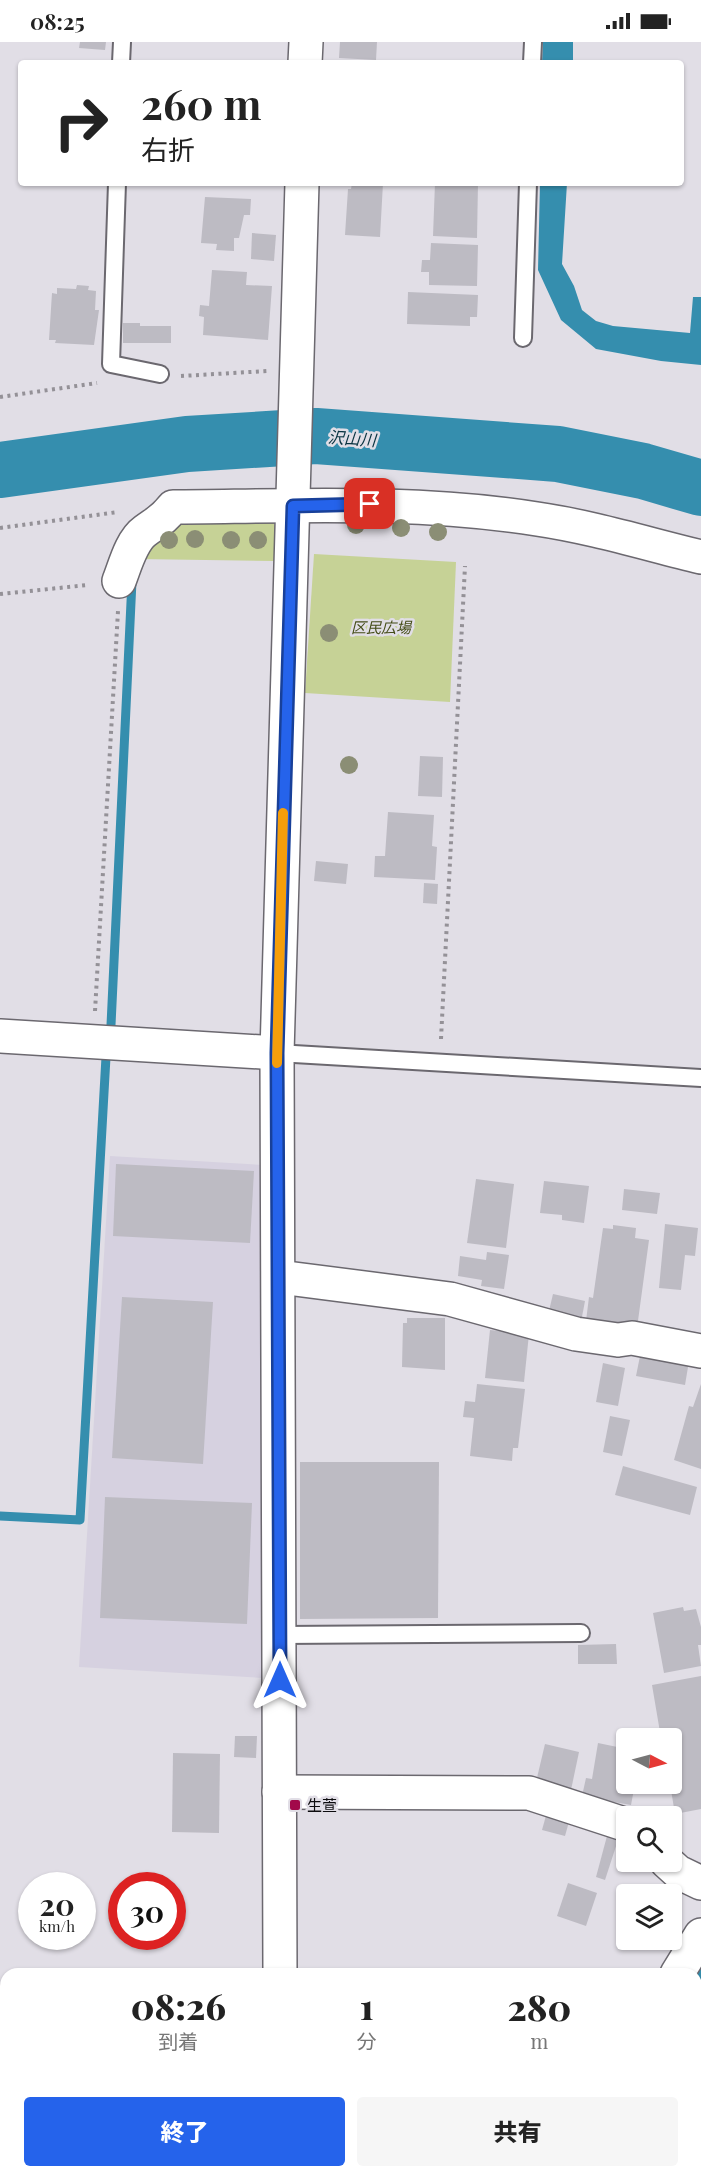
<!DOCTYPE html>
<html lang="ja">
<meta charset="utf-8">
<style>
:root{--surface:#fff;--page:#f6f6f6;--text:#222;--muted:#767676;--accent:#2563eb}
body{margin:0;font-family:"Playfair Display","Noto Sans JP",serif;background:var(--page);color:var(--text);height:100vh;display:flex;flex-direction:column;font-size:22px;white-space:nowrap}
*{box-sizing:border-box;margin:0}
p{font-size:20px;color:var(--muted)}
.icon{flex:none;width:33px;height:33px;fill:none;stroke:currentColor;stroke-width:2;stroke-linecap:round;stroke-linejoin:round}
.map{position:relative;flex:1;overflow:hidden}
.drawer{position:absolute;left:0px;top:1926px;width:702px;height:210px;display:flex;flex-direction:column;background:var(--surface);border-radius:18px 18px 0 0;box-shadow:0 2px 4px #0004}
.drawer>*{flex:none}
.guide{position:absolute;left:18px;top:18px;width:666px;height:126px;border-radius:6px;box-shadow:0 2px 4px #0004;background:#fff;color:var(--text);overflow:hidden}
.needle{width:39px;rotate:96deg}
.buttons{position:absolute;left:616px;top:1686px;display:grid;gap:12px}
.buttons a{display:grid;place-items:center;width:66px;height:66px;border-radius:6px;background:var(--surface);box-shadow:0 2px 4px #0004;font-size:30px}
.speed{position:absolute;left:18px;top:1830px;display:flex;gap:12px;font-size:30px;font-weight:700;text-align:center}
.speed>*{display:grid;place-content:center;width:78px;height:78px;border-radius:50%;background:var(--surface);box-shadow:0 2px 4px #0004;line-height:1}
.speed small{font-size:15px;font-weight:400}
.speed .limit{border:9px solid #d22;background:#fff;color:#111}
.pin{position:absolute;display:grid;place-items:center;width:51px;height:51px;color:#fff;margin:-26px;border-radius:12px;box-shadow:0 3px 9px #0006}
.me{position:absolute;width:66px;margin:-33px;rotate:0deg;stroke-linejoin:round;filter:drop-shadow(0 0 4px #0008)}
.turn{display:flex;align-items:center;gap:21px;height:126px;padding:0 24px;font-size:27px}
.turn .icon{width:78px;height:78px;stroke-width:2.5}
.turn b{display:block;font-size:42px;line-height:51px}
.eta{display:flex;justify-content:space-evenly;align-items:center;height:102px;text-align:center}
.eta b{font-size:36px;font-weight:800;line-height:42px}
.primary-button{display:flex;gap:12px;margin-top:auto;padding:12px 24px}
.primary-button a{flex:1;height:69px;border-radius:6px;background:var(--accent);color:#fff;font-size:24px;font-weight:800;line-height:69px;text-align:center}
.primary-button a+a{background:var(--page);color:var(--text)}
.status{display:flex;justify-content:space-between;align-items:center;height:42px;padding:0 30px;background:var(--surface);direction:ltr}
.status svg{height:16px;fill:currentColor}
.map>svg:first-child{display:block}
.built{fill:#d6d1e0}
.green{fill:#c6d296}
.water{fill:#358eae}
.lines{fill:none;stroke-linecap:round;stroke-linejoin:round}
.stream{stroke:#358eae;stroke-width:9}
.river{stroke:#358eae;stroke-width:56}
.building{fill:#bdbbc3}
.service-casing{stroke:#6b686f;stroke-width:20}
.minor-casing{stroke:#6b686f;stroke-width:36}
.path{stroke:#949197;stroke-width:4;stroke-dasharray:3 4.5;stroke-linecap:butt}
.service{stroke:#fff;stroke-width:16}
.minor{stroke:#fff;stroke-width:33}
.tree{fill:#8b8e75}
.route-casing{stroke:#184099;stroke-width:15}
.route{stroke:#2563eb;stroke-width:10}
.slow{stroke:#f59e0b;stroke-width:10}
.poi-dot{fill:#a2094a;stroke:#e1dee6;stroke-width:2}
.labels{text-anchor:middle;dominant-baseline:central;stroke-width:5;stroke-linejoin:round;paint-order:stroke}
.park-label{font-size:15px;font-style:italic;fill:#454d18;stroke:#e1dee6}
.poi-label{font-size:15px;fill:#0c0b0e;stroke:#e1dee6;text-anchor:start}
.water-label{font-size:16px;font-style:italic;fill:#083240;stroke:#e1dee6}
</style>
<div class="status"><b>08:25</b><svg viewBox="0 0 49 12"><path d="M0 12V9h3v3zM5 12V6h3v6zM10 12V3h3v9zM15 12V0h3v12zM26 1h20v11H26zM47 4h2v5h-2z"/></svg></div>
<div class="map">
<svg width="701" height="2136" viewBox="0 0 701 2136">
<rect width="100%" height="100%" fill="#e1dee6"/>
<polygon class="built" points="110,1114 263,1123 263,1636 79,1625"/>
<g class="green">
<polygon points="273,479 275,485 274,519 137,517 173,483"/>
<polygon points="314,512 456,520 450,660 305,651"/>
</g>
<g class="water">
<polygon points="543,0 573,0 573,21 542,21"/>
<polygon points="540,141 567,141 562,222 574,244 582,268 596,279 613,284 690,291 693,255 701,255 701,323 661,319 596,307 561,278 538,228"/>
</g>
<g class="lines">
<g class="stream">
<polyline points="111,983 132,539"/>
<polyline points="0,1474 80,1478 106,1015"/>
</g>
<g class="river">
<polyline points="0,428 187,402 316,394 558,412 643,429 701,446"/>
<polyline points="696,1938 701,1929"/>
<polyline points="0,1992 6,1992"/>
</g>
</g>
<g class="building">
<polygon points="80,0 106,0 105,8 79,6"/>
<polygon points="340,0 377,0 376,18 339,16"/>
<polygon points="352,141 383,141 380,195 345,193 348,147 351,147"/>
<polygon points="435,141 478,141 477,196 433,194"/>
<polygon points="205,155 251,157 250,173 244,173 239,196 234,196 234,209 216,208 217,202 201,201"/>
<polygon points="252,191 276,193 274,219 251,217"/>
<polygon points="431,201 478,203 477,244 429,243 429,230 421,230 422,218 430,218"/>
<polygon points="212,228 247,230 246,243 272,244 268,298 203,293 204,275 199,274 200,263 209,264"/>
<polygon points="77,243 89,244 88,248 96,249 95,268 99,268 94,303 55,301 56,298 49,298 52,251 57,252 57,246 76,247"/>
<polygon points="408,250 478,253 477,275 470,275 470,284 407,282"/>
<polygon points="123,281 140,281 140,284 171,284 171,301 123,301"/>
<polygon points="420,714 443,715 442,755 418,754"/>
<polygon points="388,770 434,773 432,804 437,805 435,838 374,835 375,814 385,814"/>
<polygon points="316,819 348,822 346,842 314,839"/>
<polygon points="424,841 438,842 437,862 423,861"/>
<polygon points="116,1122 254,1129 250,1201 113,1194"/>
<polygon points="476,1137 514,1142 506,1206 467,1201"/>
<polygon points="544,1139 589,1144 584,1181 562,1178 562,1173 540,1171"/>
<polygon points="624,1147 660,1151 657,1172 622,1168"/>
<polygon points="665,1182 698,1186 695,1214 685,1213 681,1248 659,1246"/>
<polygon points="613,1183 636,1186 635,1196 649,1198 637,1286 586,1279 589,1255 593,1256 603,1186 613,1187"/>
<polygon points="487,1210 509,1213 504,1247 481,1244 482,1238 458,1234 460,1214 486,1218"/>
<polygon points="553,1252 585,1259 581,1280 548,1273"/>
<polygon points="122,1255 213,1260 203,1422 112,1416"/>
<polygon points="407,1276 445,1276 445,1328 402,1325 403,1281 407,1281"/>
<polygon points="490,1288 529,1292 524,1340 485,1336"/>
<polygon points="641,1309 689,1319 685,1343 636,1334"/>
<polygon points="603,1321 625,1326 618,1364 596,1360"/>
<polygon points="477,1342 525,1347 518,1406 513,1406 512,1419 470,1414 474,1376 463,1375 465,1359 475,1360"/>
<polygon points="701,1342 701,1427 674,1418 689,1364 693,1365"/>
<polygon points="610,1374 630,1378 622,1414 603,1410"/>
<polygon points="300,1420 439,1420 438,1576 300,1577"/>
<polygon points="623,1424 697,1445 690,1473 615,1453"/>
<polygon points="105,1455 252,1461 247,1582 100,1576"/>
<polygon points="683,1565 684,1569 696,1567 701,1585 701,1603 698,1603 701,1624 664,1631 653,1571"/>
<polygon points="616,1602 617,1622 578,1622 578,1603"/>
<polygon points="701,1634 701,1767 675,1772 670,1742 672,1742 672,1696 661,1696 652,1643"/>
<polygon points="235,1694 257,1694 256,1716 234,1715"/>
<polygon points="598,1701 627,1707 627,1742 635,1742 631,1763 608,1759 608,1763 582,1754 586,1736 592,1737"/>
<polygon points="545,1702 579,1710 571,1748 536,1740"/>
<polygon points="173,1711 220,1712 219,1791 172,1790"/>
<polygon points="547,1770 570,1776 565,1794 542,1788"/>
<polygon points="607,1794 618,1798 605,1838 596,1835"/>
<polygon points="568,1841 597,1851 586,1884 557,1874"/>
</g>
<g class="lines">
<g class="service-casing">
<g id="service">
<polyline points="121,21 122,0"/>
<polyline points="532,21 533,0"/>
<polyline points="117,141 111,322 160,332"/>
<polyline points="523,296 528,141"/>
<polyline points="277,1011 701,1036"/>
<polyline points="280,1593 581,1591"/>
</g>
</g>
<g class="minor-casing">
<g id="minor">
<polyline points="305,21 306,0"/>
<path d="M119 539C125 524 131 499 145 489 157 480 163 478 173 465 295 464 416 458 537 477 592 485 647 502 701 515"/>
<polyline points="0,994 277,1011"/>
<polyline points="279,1235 450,1257 576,1292 618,1298 632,1296 701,1309"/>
<polyline points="279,1750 529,1751 627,1783"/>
<polyline points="667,1820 678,1830 701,1841"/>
<polyline points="280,1932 277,1011 302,141"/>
<polyline points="677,1932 701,1893"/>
<polyline points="0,1971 6,1971"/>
<polyline points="662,2130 664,2136"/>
<polyline points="272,2136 272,2130"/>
</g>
</g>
<g class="path">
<polyline points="181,334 267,329"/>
<polyline points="0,355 97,341"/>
<polyline points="0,486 118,470"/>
<polyline points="0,552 88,543"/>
<polyline points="95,969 118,569"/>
<polyline points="441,997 465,524"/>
</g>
<use href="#service" class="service"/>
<use href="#minor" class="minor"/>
</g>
<g class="tree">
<circle cx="356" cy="483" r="9"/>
<circle cx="401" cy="486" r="9"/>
<circle cx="438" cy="490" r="9"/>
<circle cx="195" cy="497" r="9"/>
<circle cx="169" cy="498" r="9"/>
<circle cx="231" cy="498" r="9"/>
<circle cx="258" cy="498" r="9"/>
<circle cx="329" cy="591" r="9"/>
<circle cx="349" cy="723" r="9"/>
</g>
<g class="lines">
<g class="route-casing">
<polyline id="route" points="280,1638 277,1011 293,464 370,462"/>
</g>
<use href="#route" class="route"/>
<polyline class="slow" points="277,1021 283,771"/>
</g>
<rect class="poi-dot" x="289" y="1757" width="12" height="12" rx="3"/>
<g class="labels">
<g class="park-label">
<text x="381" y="585">区民広場</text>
</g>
<g class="poi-label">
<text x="307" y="1763">生萱</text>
</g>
<g class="water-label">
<text transform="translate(352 396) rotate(4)">沢山川</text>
</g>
</g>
</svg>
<div class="buttons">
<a><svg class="needle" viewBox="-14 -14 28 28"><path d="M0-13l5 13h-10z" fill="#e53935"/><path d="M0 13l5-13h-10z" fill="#767676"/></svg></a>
<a><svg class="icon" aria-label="search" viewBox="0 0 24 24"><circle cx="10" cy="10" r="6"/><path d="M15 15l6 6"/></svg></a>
<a><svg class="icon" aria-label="layers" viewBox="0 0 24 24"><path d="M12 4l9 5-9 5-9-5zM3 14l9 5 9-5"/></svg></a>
</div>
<div class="speed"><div>20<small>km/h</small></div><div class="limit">30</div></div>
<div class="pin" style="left:370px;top:462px;background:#d93025"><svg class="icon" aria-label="arrive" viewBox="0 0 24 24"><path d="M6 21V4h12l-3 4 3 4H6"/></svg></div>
<svg class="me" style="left:280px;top:1638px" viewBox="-20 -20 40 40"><path d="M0-17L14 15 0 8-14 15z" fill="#2563eb" stroke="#fff" stroke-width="4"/></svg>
<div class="guide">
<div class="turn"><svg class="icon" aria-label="right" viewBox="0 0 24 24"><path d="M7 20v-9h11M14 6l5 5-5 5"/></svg><div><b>260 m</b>右折</div></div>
</div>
<section class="drawer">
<div class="eta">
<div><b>08:26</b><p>到着</p></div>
<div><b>1</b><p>分</p></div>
<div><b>280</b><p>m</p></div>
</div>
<div class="primary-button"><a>終了</a><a>共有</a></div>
</section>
</div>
